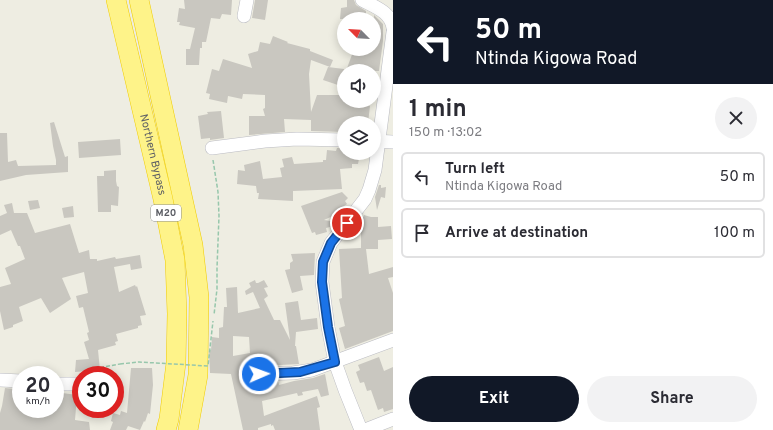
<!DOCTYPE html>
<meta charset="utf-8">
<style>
:root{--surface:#fff;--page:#f2f2f3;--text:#2b2b33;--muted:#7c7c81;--line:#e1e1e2;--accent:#111827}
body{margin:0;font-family:Overpass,sans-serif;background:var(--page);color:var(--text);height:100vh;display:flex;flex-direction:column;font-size:15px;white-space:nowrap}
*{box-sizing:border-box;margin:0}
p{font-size:13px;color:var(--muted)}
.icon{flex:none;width:22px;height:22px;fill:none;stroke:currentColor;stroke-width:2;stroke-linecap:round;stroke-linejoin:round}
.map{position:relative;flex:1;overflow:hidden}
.details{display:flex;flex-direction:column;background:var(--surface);width:380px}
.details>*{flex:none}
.hud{background:#111827;color:#fff;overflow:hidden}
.needle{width:26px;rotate:294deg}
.buttons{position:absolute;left:337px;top:12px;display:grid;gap:8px}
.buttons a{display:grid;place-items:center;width:44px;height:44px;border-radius:50%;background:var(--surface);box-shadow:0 2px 10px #0003;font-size:20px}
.speed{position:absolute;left:12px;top:366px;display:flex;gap:8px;font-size:20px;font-weight:700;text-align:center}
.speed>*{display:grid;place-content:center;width:52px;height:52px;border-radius:50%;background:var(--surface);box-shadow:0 2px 10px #0003;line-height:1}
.speed small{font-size:10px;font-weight:400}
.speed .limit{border:6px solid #d22;background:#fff;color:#111}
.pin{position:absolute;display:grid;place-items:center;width:34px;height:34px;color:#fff;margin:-17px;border:2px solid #fff;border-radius:50%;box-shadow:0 1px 4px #0007}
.me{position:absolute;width:44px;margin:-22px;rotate:88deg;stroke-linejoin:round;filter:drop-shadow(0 0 3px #0008)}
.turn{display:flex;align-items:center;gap:14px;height:84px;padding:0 16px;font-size:18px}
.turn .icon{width:52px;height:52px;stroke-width:2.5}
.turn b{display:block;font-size:28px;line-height:34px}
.round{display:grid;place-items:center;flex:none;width:42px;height:42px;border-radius:21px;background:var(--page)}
.headline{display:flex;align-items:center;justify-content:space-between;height:68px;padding:0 16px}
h1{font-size:24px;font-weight:700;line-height:30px}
.primary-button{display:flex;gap:8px;margin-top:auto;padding:8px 16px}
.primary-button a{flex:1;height:46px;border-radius:24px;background:var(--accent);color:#fff;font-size:16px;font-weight:700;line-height:46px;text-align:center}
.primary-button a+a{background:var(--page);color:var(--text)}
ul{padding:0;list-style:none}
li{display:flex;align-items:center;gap:12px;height:50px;margin:0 8px 6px;padding:0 8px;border:2px solid var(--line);border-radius:6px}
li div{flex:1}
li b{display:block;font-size:15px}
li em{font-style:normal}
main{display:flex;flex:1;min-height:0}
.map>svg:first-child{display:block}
.building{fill:#c9c7c0;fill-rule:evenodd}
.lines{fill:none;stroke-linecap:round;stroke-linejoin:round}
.minor-casing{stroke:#babbc2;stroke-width:14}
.highway-casing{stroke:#f0cc00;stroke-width:20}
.path{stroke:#97c7ac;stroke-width:1.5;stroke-dasharray:4 2;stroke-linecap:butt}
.minor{stroke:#fff;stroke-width:13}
.highway{stroke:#fef389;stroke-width:19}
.path-bridge{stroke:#97c7ac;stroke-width:1.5;stroke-dasharray:4 2;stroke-linecap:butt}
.route-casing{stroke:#114b97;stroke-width:10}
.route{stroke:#1a73e8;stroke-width:7}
.labels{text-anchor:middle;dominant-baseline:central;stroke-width:3;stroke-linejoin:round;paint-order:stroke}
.shield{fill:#fff;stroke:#8c8e92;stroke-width:1}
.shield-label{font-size:10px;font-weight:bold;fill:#5b5d64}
.street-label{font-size:11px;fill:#5b5d64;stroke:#fff}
</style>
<main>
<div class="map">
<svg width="393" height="430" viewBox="0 0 393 430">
<rect width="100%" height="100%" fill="#eeede2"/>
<g class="building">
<polygon points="184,0 232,0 231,15 222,14 220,19 211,18 206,42 202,42 202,48 200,48 199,65 186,65 186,49 190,49 195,28 179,25 180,22 177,22 179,8 185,9"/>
<polygon points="255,0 268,0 265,20 252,18"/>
<polygon points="347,0 354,0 356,5 366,11 366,19 340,19 341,8 347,7"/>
<polygon points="374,15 383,24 383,41 379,71 346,71 354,49 374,49"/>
<polygon points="273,36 288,42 287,43 310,49 310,51 333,60 330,67 311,60 309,74 311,112 317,95 344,95 344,101 365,101 364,105 370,106 368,123 344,123 344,132 311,131 311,120 284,119 285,132 249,135 249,116 265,116 263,109 265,108 265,95 243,94 242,99 228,96 227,103 209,99 210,94 206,93 212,69 219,71 223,59 252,68 248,54 258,51 260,42 270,44"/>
<polygon points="328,67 344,69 344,87 323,80"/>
<polygon points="221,111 224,138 210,140 210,138 201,139 198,116 208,114 207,112"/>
<polygon points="54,122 65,157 68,156 68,172 26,175 0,181 0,133 7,133 8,162 16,160 18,166 56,165 56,160 53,146 50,123"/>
<polygon points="120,139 121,155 79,158 78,142"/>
<polygon points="337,148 344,148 344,153 360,153 358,164 352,164 352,168 340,169 342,189 293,191 293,201 258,199 259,193 257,193 256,186 237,184 238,170 245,171 244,165 260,161 263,179 282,177 280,168 284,167 282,159 292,157 294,164 323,162 323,160 326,160 327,150 336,151"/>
<polygon points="116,170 116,181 117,186 119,187 118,206 111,205 111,212 98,212 97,176 104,176 104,171"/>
<polygon points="379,185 381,185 381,188 386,187 385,198 381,197 377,210 375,197"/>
<polygon points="342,192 348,198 345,201 347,204 344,206 346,210 324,220 337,222 334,226 326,228 327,232 316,235 315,232 312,233 301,206"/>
<polygon points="38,200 40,208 30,210 28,201"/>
<polygon points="12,203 14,213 27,213 35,233 70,224 79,253 89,250 90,259 97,259 97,261 115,257 116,259 140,255 142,268 131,270 130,264 114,267 119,292 135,285 136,287 137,286 146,315 140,316 142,325 138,326 138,328 116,334 118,341 115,342 116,345 98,350 100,370 75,372 76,360 89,359 84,342 89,340 87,333 89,332 83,307 79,308 76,296 88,293 84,272 62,278 71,299 50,313 41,298 19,307 23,321 13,325 13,327 4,330 0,311 0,287 11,284 5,268 25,259 20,246 18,246 11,230 0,235 0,216 7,213 4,205"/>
<polygon points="73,206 74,217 64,218 62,208"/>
<polygon points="364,215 371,217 378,217 378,227 391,226 392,239 378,240 378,249 366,249 369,274 393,267 393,277 388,278 393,293 393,331 345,349 339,328 345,326 339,299 342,298 339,249 361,248 361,232 352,231 356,224 361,224"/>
<polygon points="315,253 314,275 300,276 303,290 292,293 285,270 290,269 290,263 293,261 291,254"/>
<path d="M255 280 256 283H258L264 280 268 287 264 288 268 296 264 299 274 320H280L290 340 285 303 298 301 301 320 317 318 318 329 296 332 295 346H296L299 364 262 366 261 364 243 367 246 384 257 381H278L279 385 294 381 313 378 325 374 329 395 321 397 318 389 302 392 303 395 298 396 297 393 262 401 264 416 317 396 320 407 317 408 320 430H275L273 425 271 426V424L258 428V430H243L231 374 210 373 209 350H211L212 337 219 338V328L223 327 224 307H227L226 288 237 287 238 313 260 308 253 292 246 295 245 291 251 287 249 283ZM233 336 249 337 250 353 233 356Z"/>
<polygon points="379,357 384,371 393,367 393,409 384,412 383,408 378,410 371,390 367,391 364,382 360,383 356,372 360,370 358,365"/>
<polygon points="131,368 152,368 153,385 150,414 148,413 145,422 144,421 140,430 128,426 126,430 110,430 113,422 111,421 113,413 120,415 121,411 127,413"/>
<polygon points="5,388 14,389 13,392 21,393 21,409 55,409 55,392 77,395 75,420 89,422 90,430 0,430 0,413 2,406"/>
</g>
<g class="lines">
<g class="minor-casing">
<g id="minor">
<path d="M362 0C375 7 391 12 393 28"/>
<polyline points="244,16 247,0"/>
<polyline points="374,141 393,142"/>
<polyline points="212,148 265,141 297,139 344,140"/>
<polyline points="259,374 293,373 312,370 393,340"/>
<polyline points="0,380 21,381"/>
<polyline points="55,384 81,384"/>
<polyline points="361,430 345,390 335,362 328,327 322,282 323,262 331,243 365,199 369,190 375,170 393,32"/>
<polyline points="365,430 393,419"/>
</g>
</g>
<g class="highway-casing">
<g id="highway">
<path id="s1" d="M116 0 163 199 175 260 177 314 176 363 169 419 166 430"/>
<polyline points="139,0 193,245 199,297 198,375 188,430"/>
</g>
</g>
<g class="path">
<polyline points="213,160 218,192 219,216 217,268 217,289 214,315"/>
<polyline points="99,375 103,367 120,364"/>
</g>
<use href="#minor" class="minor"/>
<use href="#highway" class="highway"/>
<polyline class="path-bridge" points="120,364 139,362 208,366 213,321"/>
</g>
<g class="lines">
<g class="route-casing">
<polyline id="route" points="259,374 300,372 335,362 328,327 322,282 323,262 331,243 347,223"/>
</g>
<use href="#route" class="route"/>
</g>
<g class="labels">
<rect class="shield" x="151" y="205" width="30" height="16" rx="3"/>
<g class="shield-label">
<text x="166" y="213">M20</text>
</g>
<g class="street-label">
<text stroke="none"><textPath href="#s1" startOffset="159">Northern Bypass</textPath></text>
</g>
</g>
</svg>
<div class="buttons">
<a><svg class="needle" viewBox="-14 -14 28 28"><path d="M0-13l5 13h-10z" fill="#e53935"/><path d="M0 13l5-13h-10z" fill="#7c7c81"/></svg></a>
<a><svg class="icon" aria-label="sound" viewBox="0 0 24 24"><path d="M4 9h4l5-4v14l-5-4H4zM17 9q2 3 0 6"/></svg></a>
<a><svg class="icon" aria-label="layers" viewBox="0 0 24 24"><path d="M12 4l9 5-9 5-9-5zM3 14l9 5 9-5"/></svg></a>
</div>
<div class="speed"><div>20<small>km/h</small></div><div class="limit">30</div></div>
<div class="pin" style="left:347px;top:223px;background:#d93025"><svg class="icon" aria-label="arrive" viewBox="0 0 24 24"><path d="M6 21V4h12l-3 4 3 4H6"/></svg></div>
<svg class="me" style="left:259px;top:374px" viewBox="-20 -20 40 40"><circle r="17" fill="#1a73e8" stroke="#fff" stroke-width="3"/><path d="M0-11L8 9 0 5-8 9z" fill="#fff"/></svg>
</div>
<section class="details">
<div class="hud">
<div class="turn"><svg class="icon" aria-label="left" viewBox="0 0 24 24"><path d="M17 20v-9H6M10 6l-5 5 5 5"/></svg><div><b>50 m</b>Ntinda Kigowa Road</div></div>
</div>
<div class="headline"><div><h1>1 min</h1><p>150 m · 13:02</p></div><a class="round"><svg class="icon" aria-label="close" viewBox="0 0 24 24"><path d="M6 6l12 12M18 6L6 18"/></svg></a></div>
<ul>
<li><svg class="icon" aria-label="left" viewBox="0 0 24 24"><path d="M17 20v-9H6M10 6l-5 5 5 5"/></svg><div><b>Turn left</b><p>Ntinda Kigowa Road</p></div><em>50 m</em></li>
<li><svg class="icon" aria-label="arrive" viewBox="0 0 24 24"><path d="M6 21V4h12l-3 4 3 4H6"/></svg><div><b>Arrive at destination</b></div><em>100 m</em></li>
</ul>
<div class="primary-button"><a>Exit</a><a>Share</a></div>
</section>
</main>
